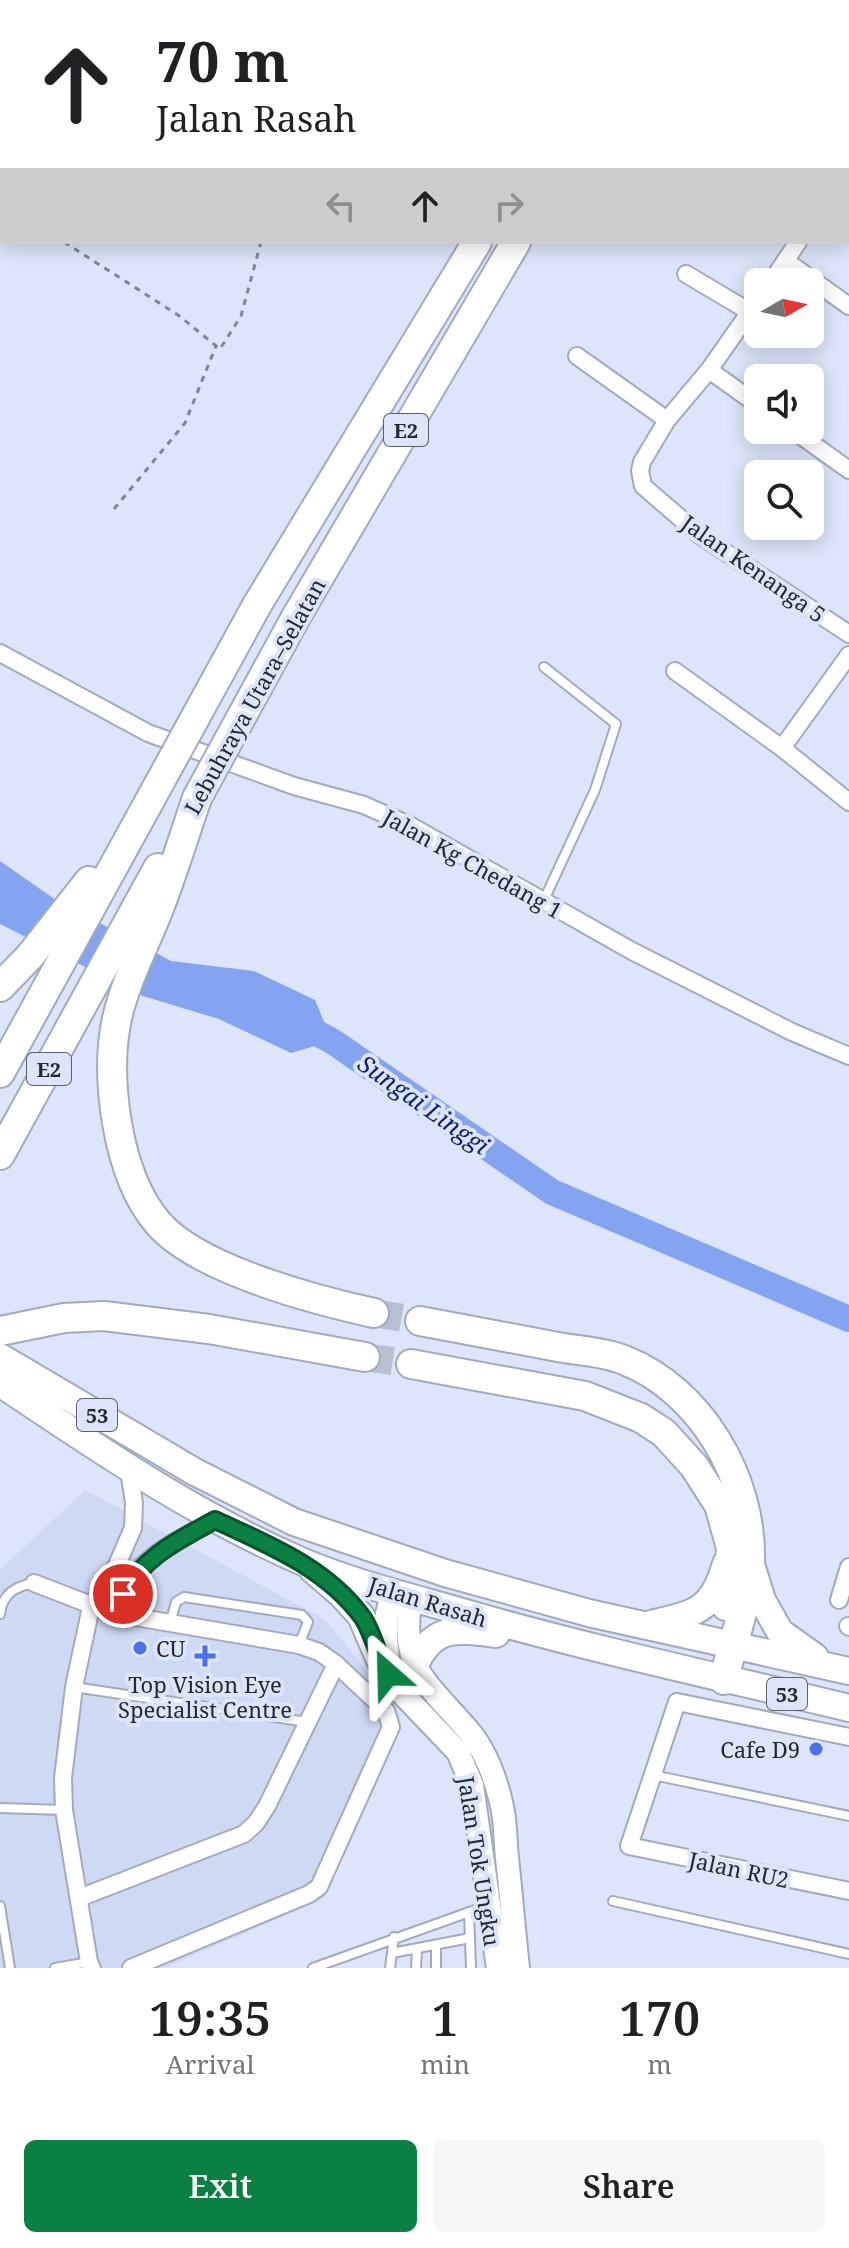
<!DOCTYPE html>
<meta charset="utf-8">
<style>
:root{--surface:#fff;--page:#f6f6f6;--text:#202124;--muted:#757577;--accent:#0b8043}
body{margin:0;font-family:"Noto Serif",serif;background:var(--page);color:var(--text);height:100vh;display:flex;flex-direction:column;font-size:30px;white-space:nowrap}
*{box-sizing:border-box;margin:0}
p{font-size:26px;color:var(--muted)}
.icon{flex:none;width:44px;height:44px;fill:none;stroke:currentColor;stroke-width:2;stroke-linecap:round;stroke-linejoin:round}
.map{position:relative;height:1968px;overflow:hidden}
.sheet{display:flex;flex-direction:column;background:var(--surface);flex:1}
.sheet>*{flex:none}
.guide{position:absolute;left:0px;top:0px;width:850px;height:244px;box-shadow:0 4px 20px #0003;background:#fff;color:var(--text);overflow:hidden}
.needle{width:52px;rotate:81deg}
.fabs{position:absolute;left:744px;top:268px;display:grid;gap:16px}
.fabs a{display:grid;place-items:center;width:80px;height:80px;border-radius:12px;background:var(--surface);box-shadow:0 4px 20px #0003;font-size:40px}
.pin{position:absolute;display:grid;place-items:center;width:68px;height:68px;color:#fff;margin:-34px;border:4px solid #fff;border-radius:50%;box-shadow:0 2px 8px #0007}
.me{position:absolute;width:88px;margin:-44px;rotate:335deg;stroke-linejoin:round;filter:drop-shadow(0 0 6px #0008)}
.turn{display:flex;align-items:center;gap:28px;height:168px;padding:0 24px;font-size:36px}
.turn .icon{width:104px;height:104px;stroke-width:2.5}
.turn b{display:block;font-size:56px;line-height:68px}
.lanes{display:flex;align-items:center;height:76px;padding:0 24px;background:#0003;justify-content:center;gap:40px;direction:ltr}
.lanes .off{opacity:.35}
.eta{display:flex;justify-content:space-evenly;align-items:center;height:136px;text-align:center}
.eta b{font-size:48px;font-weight:600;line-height:56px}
.button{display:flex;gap:16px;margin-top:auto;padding:16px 24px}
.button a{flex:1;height:92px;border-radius:12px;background:var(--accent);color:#fff;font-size:32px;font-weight:600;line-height:92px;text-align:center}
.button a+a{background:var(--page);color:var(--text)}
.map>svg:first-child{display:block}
.built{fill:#ced9f4}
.water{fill:#84a3f1}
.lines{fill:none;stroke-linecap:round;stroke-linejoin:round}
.river{stroke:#84a3f1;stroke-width:26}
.motorway-tunnel{stroke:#b7bfd1;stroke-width:28;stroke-dasharray:28 14;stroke-linecap:butt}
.service-casing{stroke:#a2abbe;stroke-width:12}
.minor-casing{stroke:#a2abbe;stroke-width:20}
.secondary-casing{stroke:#a2abbe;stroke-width:26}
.trunk-casing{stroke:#a2abbe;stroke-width:30}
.motorway-casing{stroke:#a2abbe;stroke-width:32}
.path{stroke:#808794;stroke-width:3;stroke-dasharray:6 6;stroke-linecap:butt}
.service{stroke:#fff;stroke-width:8}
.minor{stroke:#fff;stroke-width:16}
.secondary{stroke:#fff;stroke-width:22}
.trunk{stroke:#fff;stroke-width:26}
.motorway{stroke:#fff;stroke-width:28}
.motorway-bridge-casing{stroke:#a2abbe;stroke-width:32;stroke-linecap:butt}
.motorway-bridge{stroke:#fff;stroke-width:28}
.route-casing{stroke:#07532c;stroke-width:20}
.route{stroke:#0b8043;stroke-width:14}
.poi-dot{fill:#4c73e6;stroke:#dce5f9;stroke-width:3}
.labels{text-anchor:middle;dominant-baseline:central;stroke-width:8;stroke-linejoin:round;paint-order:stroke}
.shield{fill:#dce5f9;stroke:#5c616c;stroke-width:2}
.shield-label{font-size:20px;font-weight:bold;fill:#252930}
.street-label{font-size:22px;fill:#252930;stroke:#dce5f9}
.poi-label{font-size:22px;fill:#252930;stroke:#dce5f9;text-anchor:start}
.water-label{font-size:24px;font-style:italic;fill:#0e1f77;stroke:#dce5f9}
</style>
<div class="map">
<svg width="849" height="1968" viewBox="0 0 849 1968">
<rect width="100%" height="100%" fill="#dce5f9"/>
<polygon class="built" points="85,1490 326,1620 401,1715 322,1900 164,1968 0,1968 0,1570"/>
<polygon class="water" points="0,861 53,898 171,961 254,971 315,1000 332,1041 291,1053 219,1019 143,996 0,924"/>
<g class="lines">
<polyline class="river" points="302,1025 332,1041 552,1192 849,1319"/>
<g class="motorway-tunnel">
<polyline points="374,1313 420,1321"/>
<polyline points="365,1357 411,1364"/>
</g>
<g class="service-casing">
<g id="service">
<polyline points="544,900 595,790 616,724 544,667"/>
<path d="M0 1614C2 1594 16 1586 34 1583"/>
<polyline points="170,1623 176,1602 184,1597 302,1615 308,1622 299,1645"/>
<polyline points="74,1687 307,1722"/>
<polyline points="653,1775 849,1816"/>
<polyline points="0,1808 64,1810"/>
<polyline points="613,1901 849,1954"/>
<polyline points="0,1906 10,1968"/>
<polyline points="469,1912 471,1968"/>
<polyline points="392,1953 470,1938"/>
<polyline points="55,1968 89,1962"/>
<polyline points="313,1968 489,1905"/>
<polyline points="390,1968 394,1937"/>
<polyline points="416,1968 417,1949"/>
<polyline points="436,1968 436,1945"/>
</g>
</g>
<g class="minor-casing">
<g id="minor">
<polyline points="848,44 849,45"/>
<polyline points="848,166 849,165"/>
<polyline points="786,261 849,306"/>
<polyline points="686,274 750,312"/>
<polyline points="771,282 798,242"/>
<polyline points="758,300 709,370 667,420 642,462 640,471 643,486 701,536 849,634"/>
<polyline points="577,356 667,420"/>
<polyline points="709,370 758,405"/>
<polyline points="793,430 849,470"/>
<polyline points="0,653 148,733 294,786 364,805 411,826 632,951 792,1032 849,1056"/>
<polyline points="675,671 782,748 849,802"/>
<polyline points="782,748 849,655"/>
<polyline points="34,1583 112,1613 299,1645 319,1652 336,1664 386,1711 391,1727 319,1887 309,1894 131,1968"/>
<polyline points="839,1600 849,1567"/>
<path d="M112 1613C119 1600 125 1585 135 1574 155 1549 188 1535 215 1520"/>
<polyline points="848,1626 849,1627"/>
<polyline points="849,1737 677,1702 629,1846 849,1891"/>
<polyline points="79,1898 244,1834 256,1823 267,1806 336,1664"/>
<polyline points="92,1968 89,1962 64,1810 63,1778 74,1687 91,1607 117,1565 133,1528 134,1503 129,1469"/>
</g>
</g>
<g class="secondary-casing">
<g id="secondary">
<polyline points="393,1591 386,1618 386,1637 388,1660 397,1688 458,1752 472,1785 498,1968"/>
<path d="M411 1597C398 1671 430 1684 472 1735 486 1753 496 1780 501 1802 506 1820 505 1840 507 1858 511 1894 514 1931 518 1968"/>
</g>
</g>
<g class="trunk-casing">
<g id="trunk">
<polyline points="0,1357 195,1472 294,1522 445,1573 589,1613 849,1671"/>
<path d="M0 1383C97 1448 193 1514 301 1561 350 1582 410 1597 462 1612 590 1649 720 1677 849 1708"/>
<polyline points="750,1561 762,1600 780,1632 815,1657"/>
<polyline points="313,1570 342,1595 361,1616 380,1660 397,1688"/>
<path d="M651 1624C696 1613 712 1612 726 1564"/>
<path d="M415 1665C433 1625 457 1629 496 1634"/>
</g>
</g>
<g class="motorway-casing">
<g id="motorway">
<polyline points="644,2 645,0"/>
<polyline points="692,2 694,0"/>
<polyline points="257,605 477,242"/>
<polyline points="296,617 516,242"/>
<path d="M197 798C186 830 176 863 164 895 152 930 134 962 123 997 109 1037 110 1081 117 1123 123 1158 134 1195 158 1223 197 1269 315 1300 374 1313"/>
<polyline points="0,987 30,956 89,881"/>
<polyline points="0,1073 144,811"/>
<polyline points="0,1155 158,868"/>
<path d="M420 1321C466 1330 512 1338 558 1347 579 1351 605 1352 624 1360 701 1390 752 1479 750 1560 750 1600 732 1641 724 1680"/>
<polyline points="0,1331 64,1318 104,1316 209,1329 365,1357"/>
<polyline points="411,1364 585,1396 641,1418 664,1433 694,1466 719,1505 731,1548 726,1606"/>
</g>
</g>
<g class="path">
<polyline points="472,2 474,0"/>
<polyline points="0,201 2,202"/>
<polyline points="64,242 178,315 220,349 241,316 261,242"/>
<polyline points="114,509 185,423 216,346"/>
</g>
<use href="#service" class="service"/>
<use href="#minor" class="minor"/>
<use href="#secondary" class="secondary"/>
<use href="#trunk" class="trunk"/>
<use href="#motorway" class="motorway"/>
<g class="motorway-bridge-casing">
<g id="motorway-bridge">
<polyline points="197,798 296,617"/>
<polyline points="144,811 257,605"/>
</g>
</g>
<use href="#motorway-bridge" class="motorway-bridge"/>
</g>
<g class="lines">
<g class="route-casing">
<path id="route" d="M123 1594C144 1556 179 1540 215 1520 269 1545 327 1568 363 1618 374 1635 377 1656 388 1674"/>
</g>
<use href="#route" class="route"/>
</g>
<g class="poi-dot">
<circle cx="140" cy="1648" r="8"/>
<path d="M201 1644h8v8h8v8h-8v8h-8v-8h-8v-8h8z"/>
<circle cx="816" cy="1749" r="8"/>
</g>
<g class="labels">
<g class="shield">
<rect x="384" y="414" width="44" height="32" rx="6"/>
<rect x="27" y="1053" width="44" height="32" rx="6"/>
<rect x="77" y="1399" width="40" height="32" rx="6"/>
<rect x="767" y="1678" width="40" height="32" rx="6"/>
</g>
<g class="shield-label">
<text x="406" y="430">E2</text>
<text x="49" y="1069">E2</text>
<text x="97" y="1415">53</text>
<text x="787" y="1694">53</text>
</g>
<g class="street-label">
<text transform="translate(754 568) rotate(35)">Jalan Kenanga 5</text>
<text transform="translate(254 696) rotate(-61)">Lebuhraya Utara–Selatan</text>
<text transform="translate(473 863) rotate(29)">Jalan Kg Chedang 1</text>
<text transform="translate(428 1601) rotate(17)">Jalan Rasah</text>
<text transform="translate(480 1861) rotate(81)">Jalan Tok Ungku</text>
<text transform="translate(739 1869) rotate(12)">Jalan RU2</text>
</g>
<g class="poi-label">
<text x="156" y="1648">CU</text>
<text x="205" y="1684" text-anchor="middle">Top Vision Eye<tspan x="205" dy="25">Specialist Centre</tspan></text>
<text x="800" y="1749" text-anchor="end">Cafe D9</text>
</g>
<g class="water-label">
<text transform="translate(424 1104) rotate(35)">Sungai Linggi</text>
</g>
</g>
</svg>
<div class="fabs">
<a><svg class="needle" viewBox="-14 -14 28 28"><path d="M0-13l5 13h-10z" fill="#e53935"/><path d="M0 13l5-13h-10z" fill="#757577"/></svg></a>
<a><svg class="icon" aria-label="sound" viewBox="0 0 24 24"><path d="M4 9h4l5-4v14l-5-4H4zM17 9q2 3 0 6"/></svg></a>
<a><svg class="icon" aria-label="search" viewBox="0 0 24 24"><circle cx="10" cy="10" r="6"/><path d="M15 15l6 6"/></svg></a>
</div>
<div class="pin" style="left:123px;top:1594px;background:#d93025"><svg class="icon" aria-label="arrive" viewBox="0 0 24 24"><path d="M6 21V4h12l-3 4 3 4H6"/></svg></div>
<svg class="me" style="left:388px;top:1674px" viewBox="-20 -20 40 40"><path d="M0-17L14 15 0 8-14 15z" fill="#0b8043" stroke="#fff" stroke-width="4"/></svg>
<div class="guide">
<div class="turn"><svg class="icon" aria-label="ahead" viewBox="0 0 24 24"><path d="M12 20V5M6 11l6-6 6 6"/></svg><div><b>70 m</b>Jalan Rasah</div></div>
<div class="lanes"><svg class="icon off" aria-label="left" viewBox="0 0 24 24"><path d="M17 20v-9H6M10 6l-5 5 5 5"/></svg><svg class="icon" aria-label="ahead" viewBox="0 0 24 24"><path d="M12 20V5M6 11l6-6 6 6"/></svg><svg class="icon off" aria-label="right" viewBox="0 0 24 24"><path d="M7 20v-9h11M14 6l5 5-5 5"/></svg></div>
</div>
</div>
<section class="sheet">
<div class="eta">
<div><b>19:35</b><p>Arrival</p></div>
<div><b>1</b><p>min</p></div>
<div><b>170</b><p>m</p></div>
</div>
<div class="button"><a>Exit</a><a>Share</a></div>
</section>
